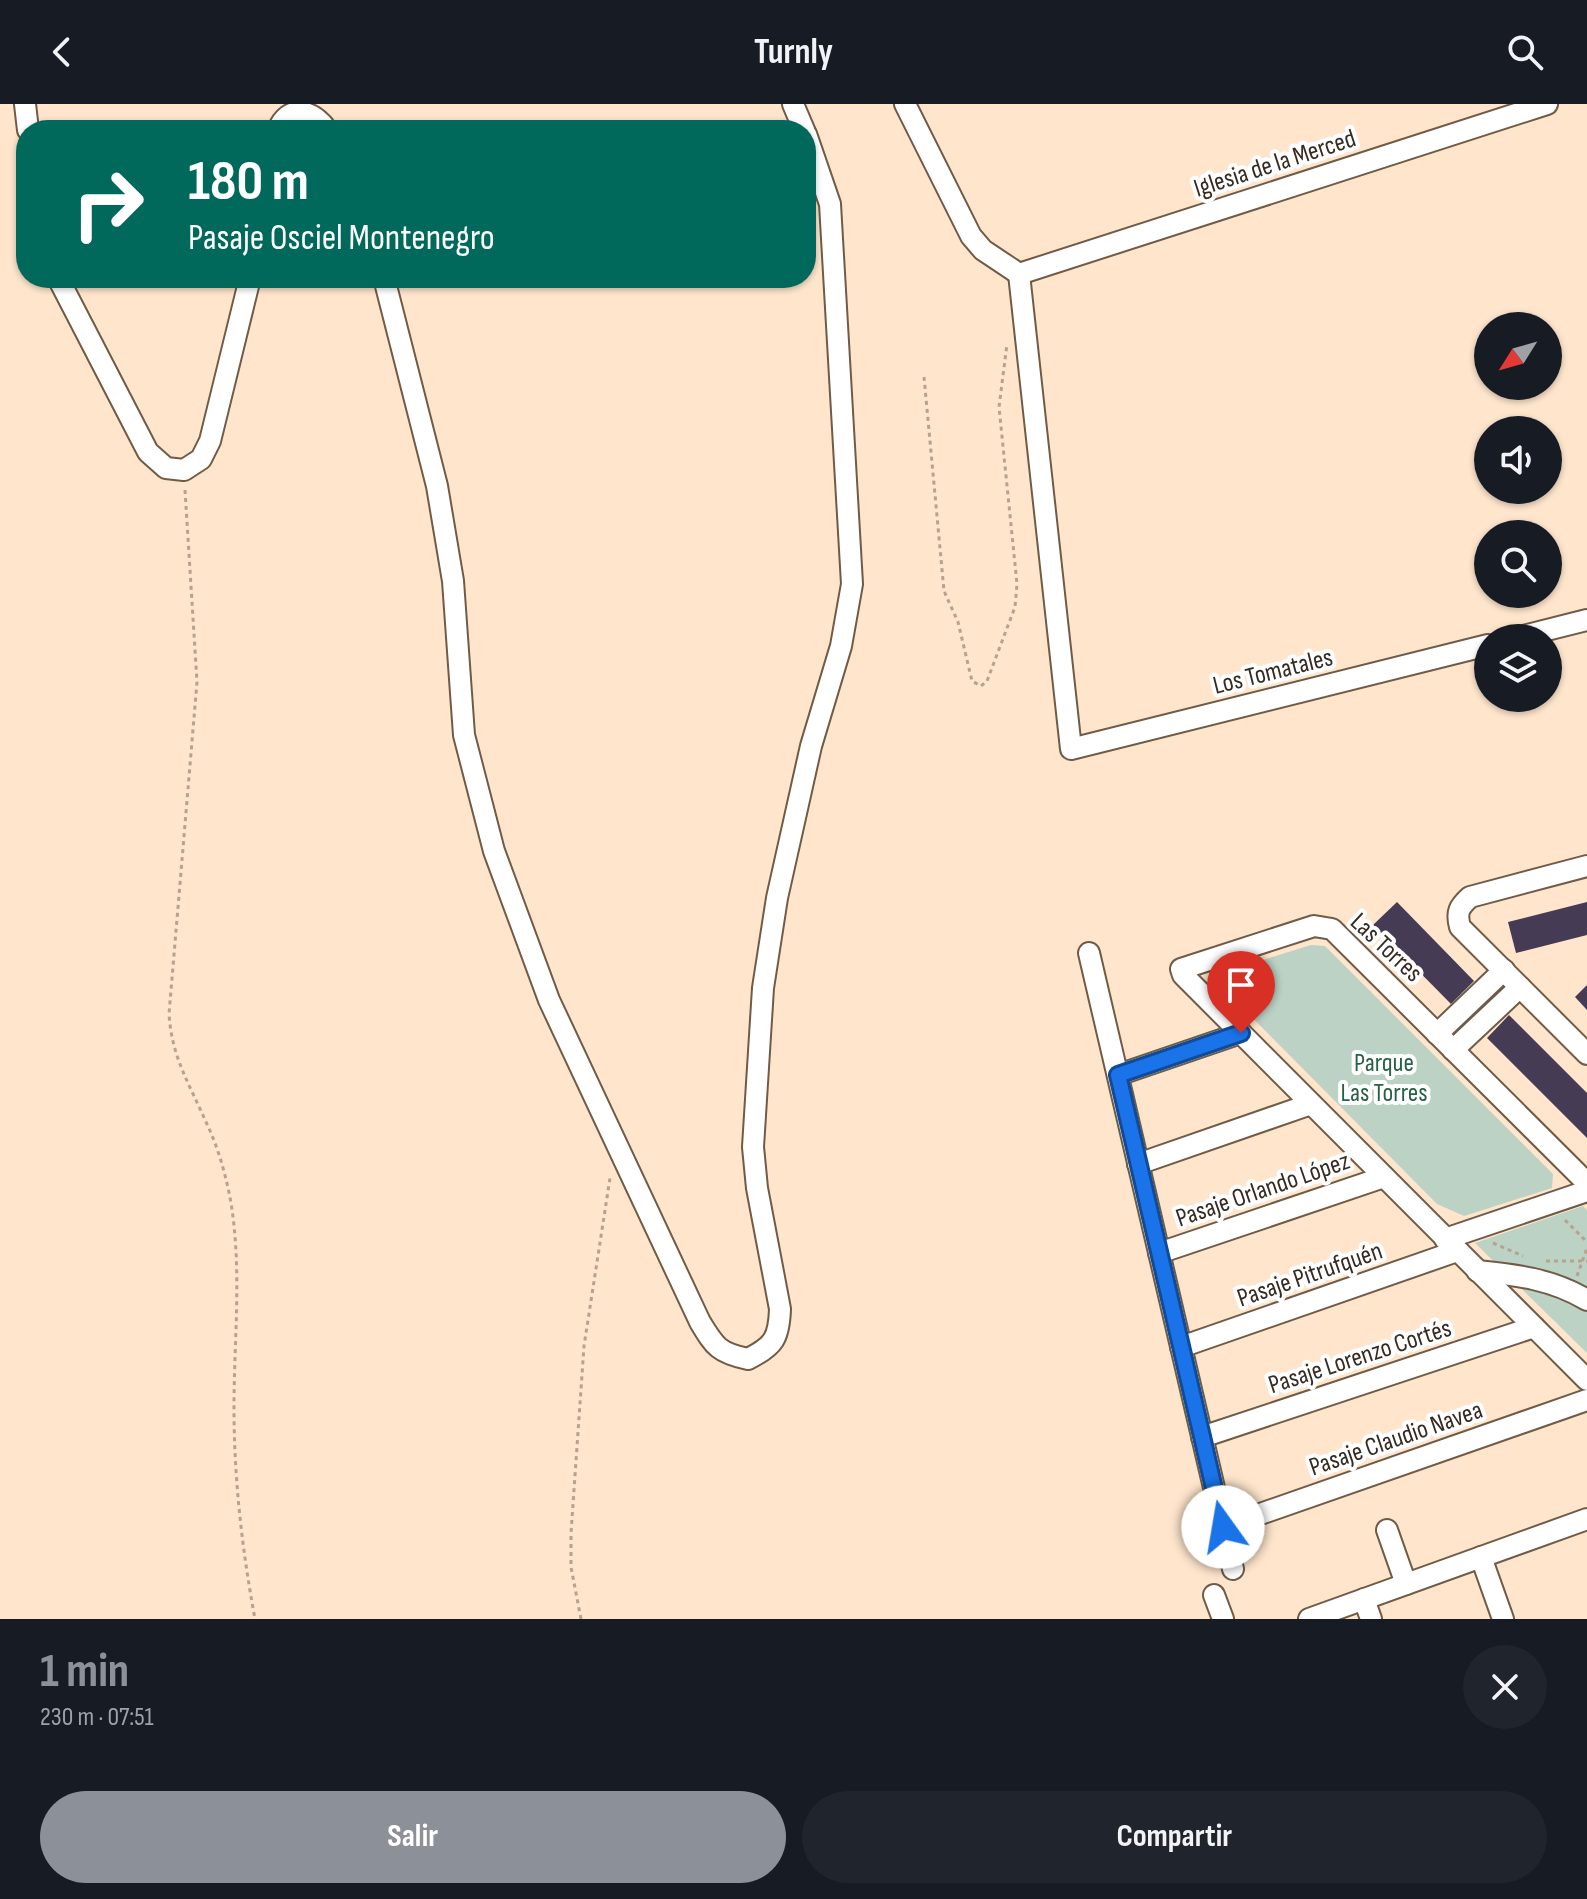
<!DOCTYPE html>
<html lang="es">
<meta charset="utf-8">
<style>
:root{--surface:#171b24;--page:#20242c;--text:#f1f3f6;--muted:#9ea1a6;--accent:#8c9099}
body{margin:0;font-family:"Sofia Sans Condensed",sans-serif;background:var(--page);color:var(--text);height:100vh;display:flex;flex-direction:column;font-size:30px;white-space:nowrap}
*{box-sizing:border-box;margin:0}
p{font-size:26px;color:var(--muted)}
.icon{flex:none;width:44px;height:44px;fill:none;stroke:currentColor;stroke-width:2;stroke-linecap:round;stroke-linejoin:round}
.map{position:relative;height:1515px;overflow:hidden}
.drawer{display:flex;flex-direction:column;background:var(--surface);flex:1}
.drawer>*{flex:none}
.banner{position:absolute;left:16px;top:16px;width:800px;height:168px;border-radius:32px;box-shadow:0 2px 6px #0004;background:#00695c;color:#fff;overflow:hidden}
.needle{width:52px;rotate:233deg}
.controls{position:absolute;left:1474px;top:208px;display:grid;gap:16px}
.controls a{display:grid;place-items:center;width:88px;height:88px;border-radius:50%;background:var(--surface);box-shadow:0 2px 6px #0004;font-size:40px}
.pin{position:absolute;display:grid;place-items:center;width:68px;height:68px;color:#fff;margin:-82px -34px;border-radius:50% 50% 50% 0;rotate:-45deg;box-shadow:0 0 8px #0007}
.pin .icon{rotate:45deg}
.me{position:absolute;width:88px;margin:-44px;rotate:347deg;stroke-linejoin:round;filter:drop-shadow(0 0 6px #0008)}
.turn{display:flex;align-items:center;gap:28px;height:168px;padding:0 40px;font-size:36px}
.turn .icon{width:104px;height:104px;stroke-width:2.5}
.turn b{display:block;font-size:56px;line-height:68px}
.round{display:grid;place-items:center;flex:none;width:84px;height:84px;border-radius:42px;background:var(--page)}
.headline{display:flex;align-items:center;justify-content:space-between;height:136px;padding:0 40px}
h1{font-size:48px;font-weight:700;line-height:60px;color:var(--accent)}
.button{display:flex;gap:16px;margin-top:auto;padding:16px 40px}
.button a{flex:1;height:92px;border-radius:48px;background:var(--accent);color:#fff;font-size:32px;font-weight:700;line-height:92px;text-align:center}
.button a+a{background:var(--page);color:var(--text)}
header{display:flex;justify-content:space-between;align-items:center;height:104px;padding:0 40px;background:var(--surface);font-size:36px;font-weight:700}
.map>svg:first-child{display:block}
.green{fill:#bbd2c5}
.building{fill:#453b54}
.lines{fill:none;stroke-linecap:round;stroke-linejoin:round}
.minor-casing{stroke:#705b46;stroke-width:24}
.path{stroke:#b6a28f;stroke-width:3;stroke-dasharray:4 4;stroke-linecap:butt}
.minor{stroke:#fff;stroke-width:20}
.route-casing{stroke:#114b97;stroke-width:20}
.route{stroke:#1a73e8;stroke-width:14}
.labels{text-anchor:middle;dominant-baseline:central;stroke-width:8;stroke-linejoin:round;paint-order:stroke}
.street-label{font-size:26px;fill:#352b22;stroke:#fff}
.park-label{font-size:26px;fill:#286145;stroke:#fff}
</style>
<header><svg class="icon" aria-label="back" viewBox="0 0 24 24"><path d="M15 5l-7 7 7 7"/></svg>Turnly<svg class="icon" aria-label="search" viewBox="0 0 24 24"><circle cx="10" cy="10" r="6"/><path d="M15 15l6 6"/></svg></header>
<div class="map">
<svg width="1587" height="1515" viewBox="0 0 1587 1515">
<rect width="100%" height="100%" fill="#fee5cc"/>
<g class="green">
<polygon points="1311,841 1325,842 1553,1070 1552,1084 1464,1112 1437,1100 1216,877 1218,870"/>
<polygon points="1583,1102 1587,1106 1587,1249 1475,1139"/>
</g>
<g class="building">
<polygon points="1397,798 1474,877 1451,900 1373,821"/>
<polygon points="1587,798 1587,831 1516,849 1508,818"/>
<polygon points="1587,881 1587,906 1575,893"/>
<polygon points="1509,911 1587,989 1587,1034 1487,934"/>
</g>
<g class="lines">
<g class="minor-casing">
<g id="minor">
<polyline points="25,0 28,26"/>
<polyline points="793,0 804,26"/>
<polyline points="905,0 971,132 983,146 1019,170"/>
<path d="M278 26C288 0 312 5 327 26"/>
<polyline points="1019,170 1071,645 1488,541"/>
<polyline points="1019,170 1547,0"/>
<polyline points="58,174 148,348 166,364 184,366 201,355 210,337 250,174"/>
<path d="M384 174 437 382 453 477 464 631 494 747 549 896 700 1218C715 1243 719 1249 748 1255 774 1242 779 1234 780 1205L757 1084 753 1043 763 884 777 794 811 642 841 542 852 480 830 100 806 30"/>
<polyline points="1515,534 1587,516"/>
<path d="M1587 762 1470 793C1459 803 1456 808 1460 823L1587 950"/>
<polyline points="1089,849 1233,1465"/>
<polyline points="1437,930 1504,866"/>
<polyline points="1453,946 1520,883"/>
<polyline points="1118,971 1241,929"/>
<polyline points="1138,1060 1311,1000"/>
<polyline points="1587,1079 1332,825 1314,822 1181,865 1183,871 1587,1276"/>
<polyline points="1445,1135 1587,1087"/>
<polyline points="1159,1149 1384,1073"/>
<path d="M1477 1167C1517 1171 1552 1175 1587 1196"/>
<polyline points="1181,1243 1457,1147"/>
<polyline points="1202,1333 1534,1223"/>
<polyline points="1223,1423 1587,1296"/>
<polyline points="1387,1426 1406,1480"/>
<polyline points="1481,1453 1503,1515"/>
<polyline points="1214,1491 1223,1515"/>
<polyline points="1364,1495 1371,1515"/>
<polyline points="1309,1515 1587,1415"/>
</g>
</g>
<g class="path">
<polyline points="924,273 944,487 958,518 972,577 981,582 987,577 1015,503 1017,480 999,303 1007,240"/>
<path d="M185 386 197 578 169 910C172 954 189 979 206 1018 218 1043 226 1071 231 1099 242 1167 234 1235 234 1304 234 1375 242 1445 255 1515"/>
<polyline points="1565,1116 1587,1138"/>
<polyline points="1493,1139 1523,1152"/>
<polyline points="1546,1157 1587,1157"/>
<polyline points="1577,1172 1587,1144"/>
<polyline points="581,1515 571,1463 571,1429 584,1242 610,1074"/>
</g>
<use href="#minor" class="minor"/>
</g>
<g class="lines">
<g class="route-casing">
<polyline id="route" points="1223,1423 1118,971 1241,929"/>
</g>
<use href="#route" class="route"/>
</g>
<g class="labels">
<g class="street-label">
<text transform="translate(1275 60) rotate(-18)">Iglesia de la Merced</text>
<text transform="translate(1273 568) rotate(-14)">Los Tomatales</text>
<text transform="translate(1386 844) rotate(43)">Las Torres</text>
<text transform="translate(1263 1086) rotate(-19)">Pasaje Orlando López</text>
<text transform="translate(1310 1171) rotate(-19)">Pasaje Pitrufquén</text>
<text transform="translate(1360 1253) rotate(-18)">Pasaje Lorenzo Cortés</text>
<text transform="translate(1396 1335) rotate(-19)">Pasaje Claudio Navea</text>
</g>
<g class="park-label">
<text x="1384" y="959">Parque<tspan x="1384" dy="30">Las Torres</tspan></text>
</g>
</g>
</svg>
<div class="controls">
<a><svg class="needle" viewBox="-14 -14 28 28"><path d="M0-13l5 13h-10z" fill="#e53935"/><path d="M0 13l5-13h-10z" fill="#9ea1a6"/></svg></a>
<a><svg class="icon" aria-label="sound" viewBox="0 0 24 24"><path d="M4 9h4l5-4v14l-5-4H4zM17 9q2 3 0 6"/></svg></a>
<a><svg class="icon" aria-label="search" viewBox="0 0 24 24"><circle cx="10" cy="10" r="6"/><path d="M15 15l6 6"/></svg></a>
<a><svg class="icon" aria-label="layers" viewBox="0 0 24 24"><path d="M12 4l9 5-9 5-9-5zM3 14l9 5 9-5"/></svg></a>
</div>
<div class="pin" style="left:1241px;top:929px;background:#d93025"><svg class="icon" aria-label="arrive" viewBox="0 0 24 24"><path d="M6 21V4h12l-3 4 3 4H6"/></svg></div>
<svg class="me" style="left:1223px;top:1423px" viewBox="-20 -20 40 40"><circle r="19" fill="#fff"/><path d="M0-13L10 11 0 6-10 11z" fill="#1a73e8"/></svg>
<div class="banner">
<div class="turn"><svg class="icon" aria-label="right" viewBox="0 0 24 24"><path d="M7 20v-9h11M14 6l5 5-5 5"/></svg><div><b>180 m</b>Pasaje Osciel Montenegro</div></div>
</div>
</div>
<section class="drawer">
<div class="headline"><div><h1>1 min</h1><p>230 m · 07:51</p></div><a class="round"><svg class="icon" aria-label="close" viewBox="0 0 24 24"><path d="M6 6l12 12M18 6L6 18"/></svg></a></div>
<div class="button"><a>Salir</a><a>Compartir</a></div>
</section>
